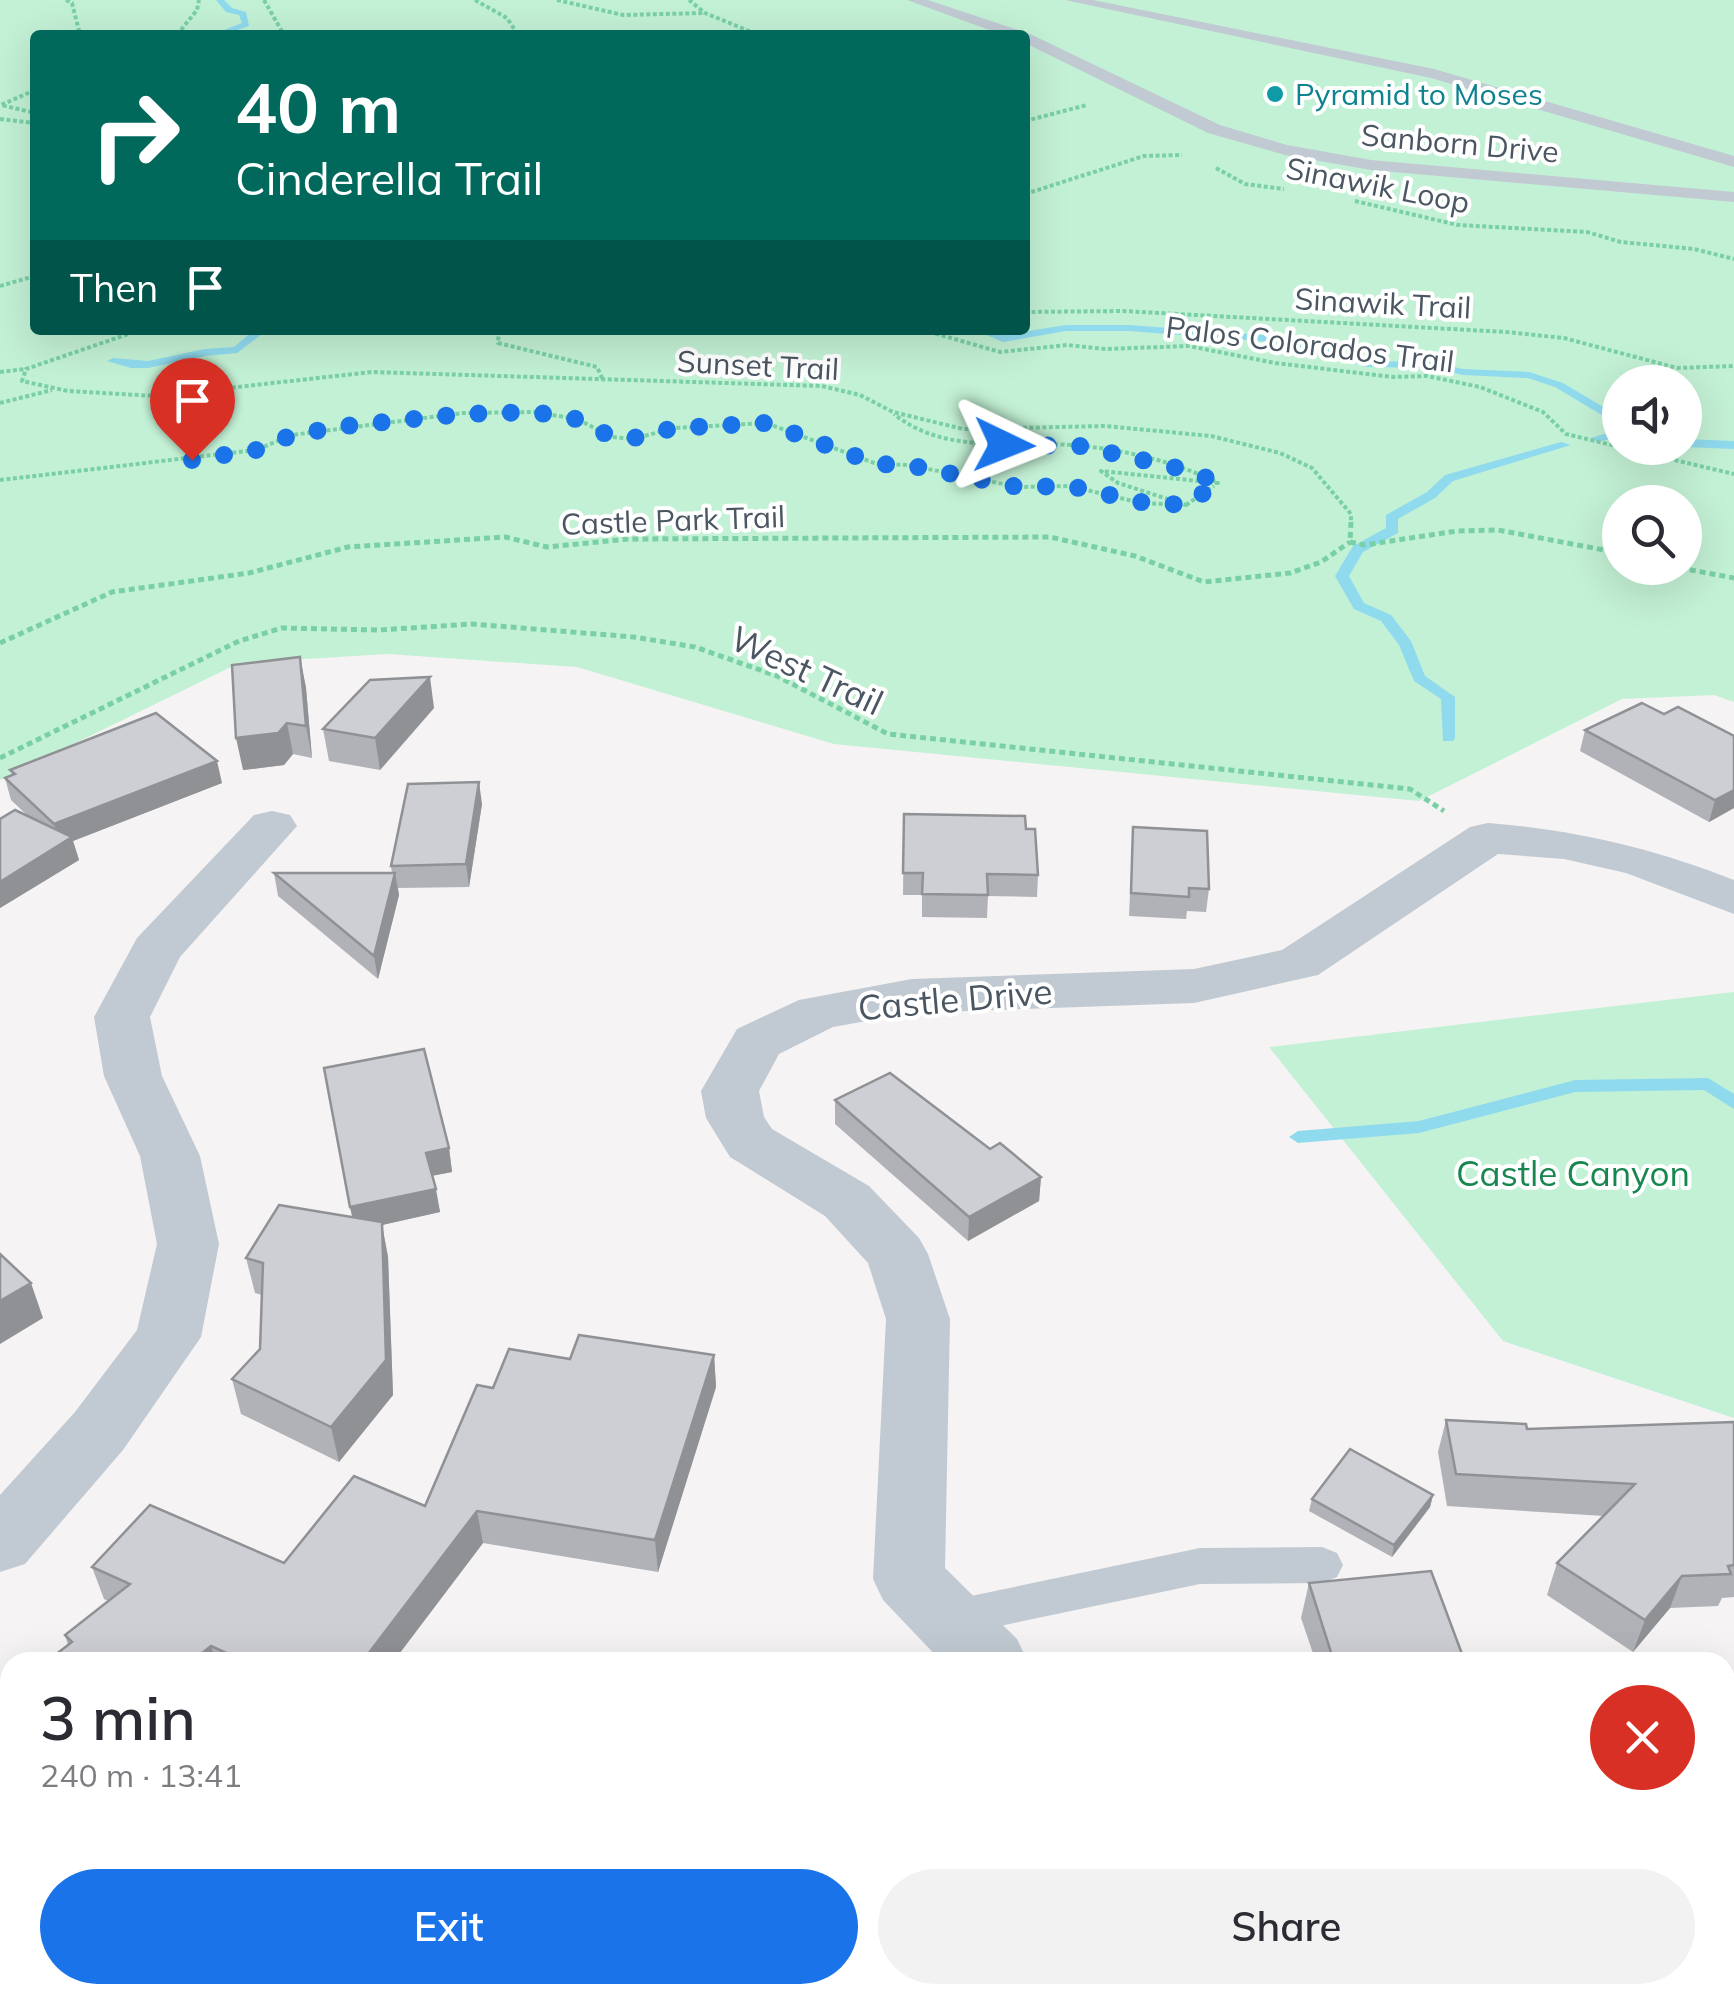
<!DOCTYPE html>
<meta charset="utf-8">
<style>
:root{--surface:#fff;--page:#f2f2f3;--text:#2b2b33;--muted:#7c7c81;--accent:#1a73e8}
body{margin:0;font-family:Mulish,sans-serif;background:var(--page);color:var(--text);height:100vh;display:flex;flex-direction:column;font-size:38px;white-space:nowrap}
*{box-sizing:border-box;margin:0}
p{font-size:32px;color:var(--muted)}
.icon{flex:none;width:55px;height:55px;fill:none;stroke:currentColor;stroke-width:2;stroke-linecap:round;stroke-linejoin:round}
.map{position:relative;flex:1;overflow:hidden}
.sheet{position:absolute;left:0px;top:1652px;width:1735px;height:352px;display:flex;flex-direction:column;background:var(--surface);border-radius:30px 30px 0 0;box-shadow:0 10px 40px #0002}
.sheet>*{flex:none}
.guide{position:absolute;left:30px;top:30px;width:1000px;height:305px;border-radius:10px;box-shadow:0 10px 40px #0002;background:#00695c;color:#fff;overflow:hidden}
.tools{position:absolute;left:1602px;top:365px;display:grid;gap:20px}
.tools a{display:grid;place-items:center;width:100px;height:100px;border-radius:50%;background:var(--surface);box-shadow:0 10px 40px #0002;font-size:50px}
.pin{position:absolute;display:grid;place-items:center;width:85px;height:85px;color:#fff;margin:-102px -42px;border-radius:50% 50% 50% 0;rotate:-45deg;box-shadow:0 0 10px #0007}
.pin .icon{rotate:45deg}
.me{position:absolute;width:110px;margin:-55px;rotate:92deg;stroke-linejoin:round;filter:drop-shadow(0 0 8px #0008)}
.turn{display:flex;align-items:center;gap:35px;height:210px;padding:0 40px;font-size:45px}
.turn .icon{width:130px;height:130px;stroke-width:2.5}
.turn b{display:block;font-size:70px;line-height:85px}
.then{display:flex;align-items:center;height:95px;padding:0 40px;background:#0003;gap:20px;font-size:38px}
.round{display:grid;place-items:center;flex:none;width:105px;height:105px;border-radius:52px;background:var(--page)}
.headline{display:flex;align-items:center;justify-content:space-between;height:170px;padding:0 40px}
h1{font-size:60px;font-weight:600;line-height:75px}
.cta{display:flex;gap:20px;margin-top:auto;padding:20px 40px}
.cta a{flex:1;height:115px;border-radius:60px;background:var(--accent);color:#fff;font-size:40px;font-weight:600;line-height:115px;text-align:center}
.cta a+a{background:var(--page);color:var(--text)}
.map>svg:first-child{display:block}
.green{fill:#c3f1d5;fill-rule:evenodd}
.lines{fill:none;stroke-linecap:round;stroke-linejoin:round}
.stream{fill:#90daee;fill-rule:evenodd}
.path-far1{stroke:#7ad0a6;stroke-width:4;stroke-dasharray:4 2.5;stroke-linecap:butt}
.path{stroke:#7ad0a6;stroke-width:5;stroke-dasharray:6 4;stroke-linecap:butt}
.service{fill:#c1cad2;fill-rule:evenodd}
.minor{fill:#c1cad2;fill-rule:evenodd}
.wall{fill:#b0b2b7}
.shaded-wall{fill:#909195}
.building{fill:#cdcfd5;stroke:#909195;stroke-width:2.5}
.route{stroke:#1a73e8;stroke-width:18;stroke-dasharray:0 32.4}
.culture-dot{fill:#0f9aa8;stroke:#fff;stroke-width:4}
.labels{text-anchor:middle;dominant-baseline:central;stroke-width:8;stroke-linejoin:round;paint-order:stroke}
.far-culture-label{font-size:30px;fill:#0d838f;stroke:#fff;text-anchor:start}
.far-street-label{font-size:30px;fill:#4a5661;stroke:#fff}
.street-label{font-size:35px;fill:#4a5661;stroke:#fff}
.park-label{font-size:35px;fill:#17864f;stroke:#fff}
</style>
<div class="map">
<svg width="1734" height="2003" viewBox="0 0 1734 2003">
<rect width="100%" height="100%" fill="#f5f3f3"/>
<g class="green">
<path d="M0 0H1734V702L1714 695 1622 699 1419 801 834 744 577 667 388 654 239 663 0 780ZM35 35H1025V330H35ZM1620 382H1685V448H1620ZM1620 502H1685V568H1620Z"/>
<polygon points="1734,992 1734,1418 1503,1341 1269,1047"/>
</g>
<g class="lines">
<g class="stream">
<polygon points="216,0 224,0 232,8 246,12 249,26 223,35 211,35 242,23 239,15 226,12"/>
<polygon points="1066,325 1129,325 1287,337 1368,361 1433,362 1463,369 1529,372 1563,383 1620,417 1620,426 1555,387 1528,378 1463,375 1433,368 1367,367 1286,343 1129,331 1066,331 1003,342 974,330 990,330 1004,335"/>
<polygon points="254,330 267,330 237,353 205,356 148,368 131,368 107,361 113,358 148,361 205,349 234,347"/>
<polygon points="1620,429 1620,437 1597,442 1591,438"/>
<polygon points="1685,439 1734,441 1734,449 1685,447"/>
<polygon points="1561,442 1571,445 1453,481 1435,498 1398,519 1398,533 1363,552 1349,576 1364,603 1391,615 1411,641 1425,676 1455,697 1455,738 1453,741 1443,741 1441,699 1414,681 1399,645 1381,621 1354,609 1335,576 1353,546 1386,528 1386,515 1427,492 1445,475"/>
<polygon points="1708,1078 1734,1094 1734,1109 1704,1090 1575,1092 1419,1133 1298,1143 1289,1137 1298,1131 1419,1121 1575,1080"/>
</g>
<g class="path-far1">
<polyline points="66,0 72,3 80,35"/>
<polyline points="264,0 284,35"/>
<polyline points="475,0 507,18 518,35"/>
<polyline points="557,0 623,15 705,13"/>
<polyline points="689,0 705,13 759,35"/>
<polyline points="177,35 197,10 199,0"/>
<polyline points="35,90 1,105 35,113"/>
<polyline points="0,119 35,123"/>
<polyline points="1025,121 1087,105"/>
<polyline points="1216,168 1245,184 1284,189"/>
<polyline points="1025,194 1144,156 1182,155"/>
<polyline points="1355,201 1458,225 1587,232 1621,242 1694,249 1734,259"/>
<polyline points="0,286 35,276"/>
<polyline points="1025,312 1123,311 1506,332 1564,338 1677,368 1734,366"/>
<polyline points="140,330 26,369 22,381 68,391 156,396 372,372 822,386 860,395 893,412 963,429 1105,426 1211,436 1280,453 1312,468 1351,514 1351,524"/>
<polyline points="499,330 498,343 597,367 603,380"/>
<polyline points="923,330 1000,352 1067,345 1105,349 1189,346 1275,363 1393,377 1427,376 1480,387 1543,412 1566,434 1620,447"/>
<polyline points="0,372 26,369"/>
<polyline points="0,403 52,390"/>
<polyline points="1624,448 1734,474"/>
<path d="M0 480 256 450 292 435 463 413 534 412 577 419 612 437 633 439 674 428 766 423 877 464 908 465 1018 487 1070 486 1141 503 1186 505 1118 483 1101 471 1218 483C1176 462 1129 451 1083 446 1020 439 947 457 894 414"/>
<polyline points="1186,505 1214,486"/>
</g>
<g class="path">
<polyline points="1351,522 1350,542 1364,545 1457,531 1498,530 1620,553"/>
<polyline points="1680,568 1734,578"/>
<polyline points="0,643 112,592 249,573 348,547 505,537 547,547 628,539 1050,537 1135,556 1204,582 1290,573 1321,562 1350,542"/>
<polyline points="0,758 239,641 282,628 379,630 472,624 634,637 695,647 777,676 888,734 1410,789 1444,811"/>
</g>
<g class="service">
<polygon points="907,0 928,0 1030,34 1220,125 1287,145 1371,160 1734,192 1734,202 1371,170 1285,155 1208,133 1025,43 1025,35 1003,35"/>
<polygon points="1065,0 1093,0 1434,69 1734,156 1734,167 1431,78"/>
<polygon points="1322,1547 1337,1553 1343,1565 1337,1577 1322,1583 1200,1584 947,1637 932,1632 925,1619 932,1606 947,1601 1200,1548"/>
</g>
<g class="minor">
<polygon points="272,811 290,815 297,826 180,957 150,1017 162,1076 200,1156 219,1244 201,1337 123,1450 25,1564 0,1572 0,1495 75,1412 137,1330 157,1244 140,1156 104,1076 94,1017 137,938 254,815"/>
<path d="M1488 823C1576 830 1652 848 1734 880V914L1626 873 1564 859 1498 854 1318 975 1194 1003 912 1013 833 1027 779 1054 759 1091 764 1117 772 1129 869 1186 919 1238 928 1254 950 1319 945 1568 1017 1639 1028 1662H942L883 1600 873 1579 886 1319 868 1263 825 1216 730 1157 706 1118 701 1091 737 1029 799 1000 912 979 1194 969 1282 950 1470 827Z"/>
<polygon points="988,1995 1078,1995 1074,2003 984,2003"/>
</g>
</g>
<g class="wall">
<polygon points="300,657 306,688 312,758 293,754 284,765 243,770"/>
<polygon points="434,708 380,770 329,761 323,729"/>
<polygon points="1664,714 1734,736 1734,808 1709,822 1580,751 1585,730"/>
<polygon points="10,770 222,783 73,841 79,860 0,908 0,819 29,817 11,800 5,778 12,775"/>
<polygon points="482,804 469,887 398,888 399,895 378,979 278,896 274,873 392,873 391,866"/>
<polygon points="904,814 1026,829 1038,875 1037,897 988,896 987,918 922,917 922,895 903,895"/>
<polygon points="1133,827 1209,889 1206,912 1187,911 1186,919 1129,916"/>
<polygon points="835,1100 990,1149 1041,1177 1039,1201 968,1241 835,1124"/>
<polygon points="449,1148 452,1172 432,1176 440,1212 382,1225 388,1257 393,1395 339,1462 241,1414 232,1379 260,1349 262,1295 255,1293 246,1258 353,1217 350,1207"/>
<polygon points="714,1355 716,1387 658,1572 483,1543 393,1662 46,1662 68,1645 65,1635 108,1601 104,1599 92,1567 284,1563 425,1506 493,1388 570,1359"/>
<polygon points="1446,1420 1527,1429 1734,1422 1734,1597 1722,1598 1718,1606 1670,1608 1633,1652 1547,1595 1557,1563 1604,1516 1447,1506 1438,1452"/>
<polygon points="1433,1495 1430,1507 1392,1557 1309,1511 1312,1499"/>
<polygon points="1309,1583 1465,1662 1316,1662 1301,1618"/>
</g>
<g class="shaded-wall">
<polygon points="300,657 306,688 312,758 306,726"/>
<polygon points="430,677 434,708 380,770 375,738"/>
<polygon points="287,723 293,754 284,765 243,770 236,738"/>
<polygon points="217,761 222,783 73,841 79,860 0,908 0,882 60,845 54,824"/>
<polygon points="479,782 482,804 469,887 466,864"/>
<polygon points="1734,790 1734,808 1709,822 1715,800"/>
<polygon points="395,873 399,895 378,979 374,956"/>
<polygon points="449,1148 452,1172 430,1176 426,1153"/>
<polygon points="1041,1177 1039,1201 968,1241 969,1217"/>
<polygon points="436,1189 440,1212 382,1225 388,1257 393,1395 339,1462 331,1427 355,1230 350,1207"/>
<polygon points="31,1283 43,1318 0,1344 0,1301"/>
<polygon points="714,1355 716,1387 658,1572 655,1540"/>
<polygon points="1433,1495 1430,1507 1392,1557 1394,1545"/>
<polygon points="477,1511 483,1543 393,1662 362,1662"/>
<polygon points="1682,1576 1670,1608 1633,1652 1645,1620"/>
<polygon points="211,1646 216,1662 191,1662"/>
<polygon points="5,1773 10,1786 10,1811 0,1819 0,1777"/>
<polygon points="471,1995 480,1995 479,2003 471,2003"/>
</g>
<g class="building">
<polygon points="300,657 306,726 287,723 278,733 236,738 232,665"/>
<polygon points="430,677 375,738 323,729 370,680"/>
<polygon points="1642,703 1664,714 1678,707 1734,736 1734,790 1715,800 1585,730"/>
<polygon points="156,713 217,761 54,824 5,778 15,774 10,770"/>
<polygon points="479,782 466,864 391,866 408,784"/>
<polygon points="15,810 72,837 0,882 0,819"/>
<polygon points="904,814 1025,816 1026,829 1035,829 1038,875 987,874 988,895 922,894 923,873 903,873"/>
<polygon points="1133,827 1207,831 1209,889 1189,888 1189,897 1131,893"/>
<polygon points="274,873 395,873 374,956"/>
<polygon points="424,1049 449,1148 426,1153 436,1189 350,1207 324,1068"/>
<polygon points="890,1073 990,1149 1000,1143 1041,1177 969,1217 835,1100"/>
<polygon points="279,1205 382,1222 386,1360 331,1427 232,1379 260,1349 263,1263 246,1258"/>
<polygon points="0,1254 31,1283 0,1301"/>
<polygon points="579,1335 714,1355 655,1540 477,1511 362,1662 246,1662 211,1646 191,1662 46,1662 72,1642 65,1635 130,1584 92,1567 150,1505 284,1563 354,1476 425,1506 477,1385 493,1388 509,1349 570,1359"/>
<polygon points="1446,1420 1526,1424 1527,1429 1734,1422 1734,1565 1728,1566 1731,1574 1682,1576 1645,1620 1557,1563 1635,1484 1456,1474"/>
<polygon points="1350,1449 1433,1495 1394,1545 1312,1499"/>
<polygon points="1431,1571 1465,1662 1334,1662 1309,1583"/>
<polygon points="10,1691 10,1778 5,1773 0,1777 0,1699"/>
<polygon points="7,1990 10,1995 15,2003 0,2003 0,1995"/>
<rect x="333" y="1995" width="138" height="8"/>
<polygon points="1260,1996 1268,2003 1253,2003"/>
</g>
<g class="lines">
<polyline class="route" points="192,460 256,450 292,435 345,426 463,414 534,412 576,419 612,437 634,438 674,428 766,423 877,464 908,465 1018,487 1070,486 1141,502 1186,505 1218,483 1191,471 1080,446 1004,445"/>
</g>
<circle class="culture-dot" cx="1275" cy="94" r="10"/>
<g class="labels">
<g class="far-culture-label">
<text x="1295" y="94">Pyramid to Moses</text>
</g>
<g class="far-street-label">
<text transform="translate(1460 143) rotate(5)">Sanborn Drive</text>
<text transform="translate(1378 185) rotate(11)">Sinawik Loop</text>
<text transform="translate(1383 303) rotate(3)">Sinawik Trail</text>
<text transform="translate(1310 344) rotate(7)">Palos Colorados Trail</text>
<text transform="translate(758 365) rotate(3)">Sunset Trail</text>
<text transform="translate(673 520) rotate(-2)">Castle Park Trail</text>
</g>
<g class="street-label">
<text transform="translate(807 670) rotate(25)">West Trail</text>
<text transform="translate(955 999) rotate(-5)">Castle Drive</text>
</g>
<g class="park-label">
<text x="1573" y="1173">Castle Canyon</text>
</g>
</g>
</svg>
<div class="tools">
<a><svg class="icon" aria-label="sound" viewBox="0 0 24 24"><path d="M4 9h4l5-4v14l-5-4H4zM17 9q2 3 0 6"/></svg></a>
<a><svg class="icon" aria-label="search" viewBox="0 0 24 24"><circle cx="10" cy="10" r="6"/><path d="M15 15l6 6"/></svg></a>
</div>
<div class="pin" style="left:192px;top:460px;background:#d93025"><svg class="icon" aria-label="arrive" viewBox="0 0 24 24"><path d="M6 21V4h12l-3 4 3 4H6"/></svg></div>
<svg class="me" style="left:1004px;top:445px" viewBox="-20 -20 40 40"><path d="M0-17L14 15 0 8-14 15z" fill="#1a73e8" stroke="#fff" stroke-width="4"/></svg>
<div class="guide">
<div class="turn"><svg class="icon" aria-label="right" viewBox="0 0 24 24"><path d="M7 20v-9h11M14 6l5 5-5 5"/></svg><div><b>40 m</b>Cinderella Trail</div></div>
<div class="then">Then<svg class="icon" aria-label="arrive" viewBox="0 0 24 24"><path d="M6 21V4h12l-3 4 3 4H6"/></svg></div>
</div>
<section class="sheet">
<div class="headline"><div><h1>3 min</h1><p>240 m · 13:41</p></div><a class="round" style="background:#d93025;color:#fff"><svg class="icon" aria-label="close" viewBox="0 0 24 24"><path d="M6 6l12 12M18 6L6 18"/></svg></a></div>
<div class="cta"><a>Exit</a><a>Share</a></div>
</section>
</div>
